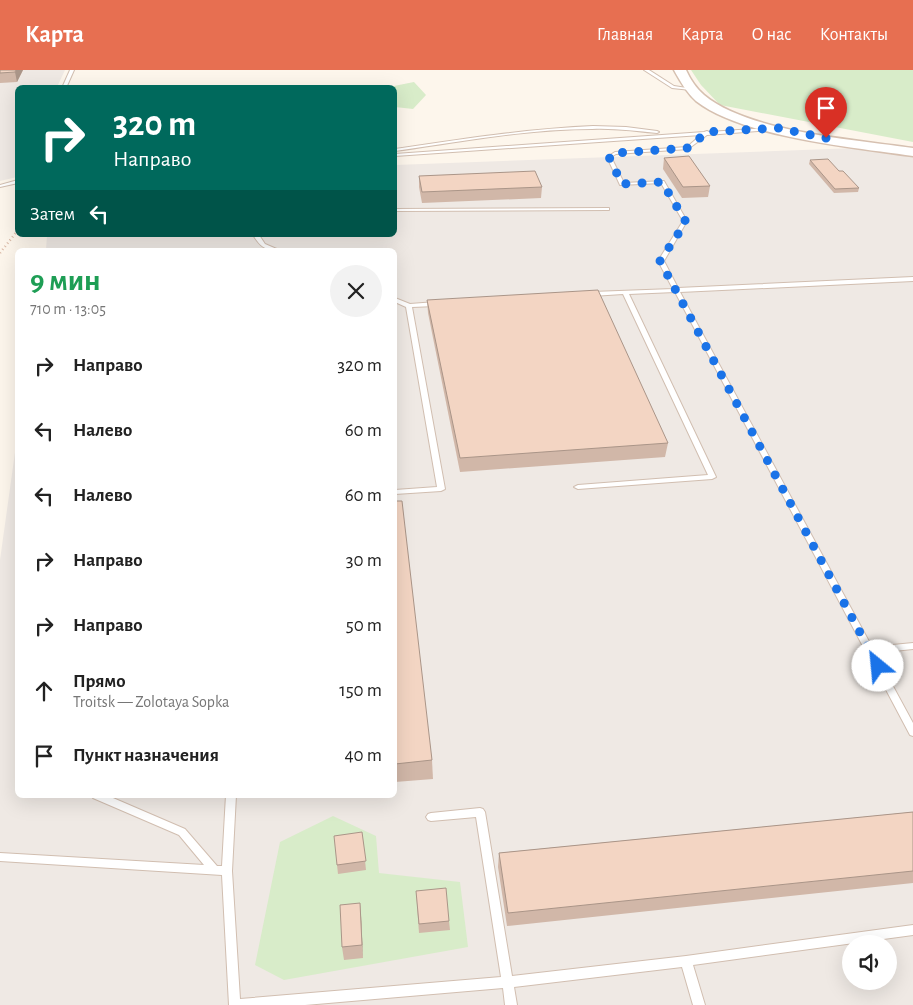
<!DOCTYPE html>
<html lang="ru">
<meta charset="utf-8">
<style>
:root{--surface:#fff;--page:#f2f2f2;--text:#222;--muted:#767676;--accent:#e76f51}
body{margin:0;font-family:"Alegreya Sans",sans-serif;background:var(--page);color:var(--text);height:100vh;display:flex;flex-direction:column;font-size:19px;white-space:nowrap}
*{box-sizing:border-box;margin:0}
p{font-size:16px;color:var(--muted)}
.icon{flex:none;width:28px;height:28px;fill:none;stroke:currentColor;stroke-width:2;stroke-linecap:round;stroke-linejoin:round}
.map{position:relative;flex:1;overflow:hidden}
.drawer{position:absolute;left:15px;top:178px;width:382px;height:550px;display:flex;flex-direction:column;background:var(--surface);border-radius:8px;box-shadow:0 5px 20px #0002}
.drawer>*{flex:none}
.top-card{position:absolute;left:15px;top:15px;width:382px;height:152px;border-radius:8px;box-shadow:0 5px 20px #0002;background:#00695c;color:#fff;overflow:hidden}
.fabs{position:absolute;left:842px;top:865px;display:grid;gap:10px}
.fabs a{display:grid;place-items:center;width:55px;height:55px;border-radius:50%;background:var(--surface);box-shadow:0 5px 20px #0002;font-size:25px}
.pin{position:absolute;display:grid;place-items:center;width:42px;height:42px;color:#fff;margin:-51px -21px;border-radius:50% 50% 50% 0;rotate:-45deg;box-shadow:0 0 5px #0007}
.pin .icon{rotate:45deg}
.me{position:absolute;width:55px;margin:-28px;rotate:332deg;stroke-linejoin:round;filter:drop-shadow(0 0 4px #0008)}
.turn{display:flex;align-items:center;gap:18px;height:105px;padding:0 15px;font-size:22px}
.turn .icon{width:65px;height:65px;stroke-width:2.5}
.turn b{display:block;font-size:35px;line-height:42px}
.then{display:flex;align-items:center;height:48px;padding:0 15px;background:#0003;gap:10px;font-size:19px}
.round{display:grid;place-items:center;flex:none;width:52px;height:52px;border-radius:26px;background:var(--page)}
.headline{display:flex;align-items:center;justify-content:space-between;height:85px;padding:0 15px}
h1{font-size:30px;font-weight:600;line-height:38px;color:#1e9e55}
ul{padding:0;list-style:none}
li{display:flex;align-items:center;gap:15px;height:65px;padding:0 15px}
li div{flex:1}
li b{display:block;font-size:19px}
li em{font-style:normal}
header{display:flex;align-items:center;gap:30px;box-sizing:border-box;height:70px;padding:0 25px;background:var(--accent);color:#fff}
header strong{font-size:24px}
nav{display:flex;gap:28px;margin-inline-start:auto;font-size:18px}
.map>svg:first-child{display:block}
.industrial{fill:#efe9e4;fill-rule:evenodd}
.green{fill:#d8ecc9}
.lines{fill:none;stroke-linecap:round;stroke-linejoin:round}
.lane-casing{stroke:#d1beb0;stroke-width:2}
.secondary-casing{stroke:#d6c0b0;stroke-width:3}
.path{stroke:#d9b8a5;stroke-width:2.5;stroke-dasharray:1 3;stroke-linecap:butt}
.lane{fill:#fff;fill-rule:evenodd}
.secondary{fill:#fff;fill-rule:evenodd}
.wall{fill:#d1b7a8}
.shaded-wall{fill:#aa9588}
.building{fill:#f3d5c3;stroke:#aa9588}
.route{stroke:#1a73e8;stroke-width:9;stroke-dasharray:0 16.2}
</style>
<header>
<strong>Карта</strong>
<nav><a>Главная</a><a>Карта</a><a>О нас</a><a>Контакты</a></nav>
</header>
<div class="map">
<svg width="913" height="935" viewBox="0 0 913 935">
<rect width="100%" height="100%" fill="#fdf6ec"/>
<g class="industrial">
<polygon points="0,0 65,0 57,17 18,18 17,107 0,111"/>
<path d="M856 78 913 85V935H0V490L17 368 18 725H395V180H46L47 165H395V95ZM851 874H889V911H851Z"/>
</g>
<g class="green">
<polygon points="691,0 913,0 913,72 720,35 701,15"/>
<polygon points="414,12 426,25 413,39 395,37 395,18 389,17"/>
<polygon points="333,746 376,766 379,803 460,812 468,877 284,910 255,895 280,772"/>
</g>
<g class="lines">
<g class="lane-casing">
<g id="lane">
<polygon points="70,0 74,0 66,18 62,18"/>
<polygon points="644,0 649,0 674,16 693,19 691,20 672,18"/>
<path d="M593 56 626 57 657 61 659 62 657 63C635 61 614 58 592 59 526 59 460 72 395 81V79C461 69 526 59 593 56Z"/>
<polygon points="768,58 770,59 770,60 707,65 688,79 616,84 611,87 624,113 664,111 687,151 664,191 678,218 913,207 913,211 680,222 872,577 913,573 913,579 875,583 913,653 913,666 910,665 675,222 629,224 716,407 712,409 578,419 574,417 578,415 708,405 623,224 592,226 589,224 592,222 673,219 658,191 683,151 661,113 620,115 607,87 615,82 687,77 701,65 395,86 395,84 704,62 707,61 709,62"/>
<polygon points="18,110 18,113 0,117 0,115"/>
<polygon points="609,138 609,140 607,140 395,141 395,139"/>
<path d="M253 165H259L265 174 279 180C264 180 261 177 253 165Z"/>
<polygon points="395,228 410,234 436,232 439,234 436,236 412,237 445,419 441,421 395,424 395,420 437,417 406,237 395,232"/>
<polygon points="91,725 106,725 185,759 217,796 222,796 226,725 236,725 232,801 240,929 501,907 476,747 431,751 428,750 426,747 428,744 431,743 480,738 483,739 485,742 512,906 686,886 913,855 913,865 693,895 705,935 693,935 682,897 514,917 517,935 505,935 503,918 305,935 229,935 222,805 0,791 0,783 204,795 179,765 93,728"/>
</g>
</g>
<g class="secondary-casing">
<path id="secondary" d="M674 0H686C690 9 696 18 704 25 748 62 856 70 913 78V86C855 78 742 67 696 31 687 23 680 11 674 0Z"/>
</g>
<polyline class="path" points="0,183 18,160"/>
<use href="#lane" class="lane"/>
<use href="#secondary" class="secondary"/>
</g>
<g class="wall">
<polygon points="0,0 23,0 17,12 0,13"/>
<polygon points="664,88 710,116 708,127 682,128 663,99"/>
<polygon points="810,90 839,101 859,118 858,122 834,123 809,94"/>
<polygon points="419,106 542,117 541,128 422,133 419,117"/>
<polygon points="427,230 668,373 665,387 460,402 428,243"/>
<polygon points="395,431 432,690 433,709 395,712"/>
<polygon points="913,742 913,813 507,856 498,797 499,783"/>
<polygon points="362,762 366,800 338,804 337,795"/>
<polygon points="416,821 449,851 450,860 419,863"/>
<polygon points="360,833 361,846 363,888 344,890 342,877"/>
</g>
<g class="shaded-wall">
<polygon points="16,0 23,0 17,12 15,2"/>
<polygon points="360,833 361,846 363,888 362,875"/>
</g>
<g class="building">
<polygon points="0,0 16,0 15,2 0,3"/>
<polygon points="689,86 710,116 683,117 664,88"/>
<polygon points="828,89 839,101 843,101 859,118 835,119 810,90"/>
<polygon points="535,101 542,117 422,122 419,106"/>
<polygon points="598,220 668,373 460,388 427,230"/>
<polygon points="395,431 402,431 432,690 395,694"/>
<polygon points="913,742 913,801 508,843 499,783"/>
<polygon points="362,762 366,791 337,795 334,766"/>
<polygon points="446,818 449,851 419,854 416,821"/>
<polygon points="360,833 362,875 342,877 340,835"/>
</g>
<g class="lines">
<polyline class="route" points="826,68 778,58 707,62 688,78 615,83 609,87 622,114 662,112 686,152 660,191 878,596"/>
</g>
</svg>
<div class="fabs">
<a><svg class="icon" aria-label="sound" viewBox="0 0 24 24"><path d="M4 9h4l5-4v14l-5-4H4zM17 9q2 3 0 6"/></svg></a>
</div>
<div class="pin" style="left:826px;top:68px;background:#d93025"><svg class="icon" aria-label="arrive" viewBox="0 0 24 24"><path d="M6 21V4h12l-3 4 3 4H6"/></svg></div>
<svg class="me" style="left:878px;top:596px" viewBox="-20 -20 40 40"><circle r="19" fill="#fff"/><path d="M0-13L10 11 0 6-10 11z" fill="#1a73e8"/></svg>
<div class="top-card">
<div class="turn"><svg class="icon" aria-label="right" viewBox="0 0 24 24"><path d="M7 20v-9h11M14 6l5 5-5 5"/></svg><div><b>320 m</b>Направо</div></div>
<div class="then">Затем<svg class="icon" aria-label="left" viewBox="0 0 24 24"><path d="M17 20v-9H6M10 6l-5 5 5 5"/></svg></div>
</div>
<section class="drawer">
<div class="headline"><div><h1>9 мин</h1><p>710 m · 13:05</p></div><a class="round"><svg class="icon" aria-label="close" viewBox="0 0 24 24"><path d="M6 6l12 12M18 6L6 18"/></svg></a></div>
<ul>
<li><svg class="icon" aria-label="right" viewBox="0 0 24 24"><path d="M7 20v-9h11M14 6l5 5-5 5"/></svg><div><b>Направо</b></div><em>320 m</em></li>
<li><svg class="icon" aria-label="left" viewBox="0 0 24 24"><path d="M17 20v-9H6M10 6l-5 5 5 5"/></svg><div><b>Налево</b></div><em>60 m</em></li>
<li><svg class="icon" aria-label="left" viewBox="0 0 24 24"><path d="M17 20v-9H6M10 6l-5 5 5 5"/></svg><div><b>Налево</b></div><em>60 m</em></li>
<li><svg class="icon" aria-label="right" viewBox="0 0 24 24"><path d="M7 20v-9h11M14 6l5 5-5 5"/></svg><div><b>Направо</b></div><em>30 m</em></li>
<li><svg class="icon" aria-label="right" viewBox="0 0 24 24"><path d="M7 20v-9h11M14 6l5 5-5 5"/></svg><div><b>Направо</b></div><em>50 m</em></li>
<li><svg class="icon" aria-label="ahead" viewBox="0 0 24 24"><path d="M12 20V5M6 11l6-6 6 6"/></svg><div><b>Прямо</b><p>Troitsk — Zolotaya Sopka</p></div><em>150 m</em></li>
<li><svg class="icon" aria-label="arrive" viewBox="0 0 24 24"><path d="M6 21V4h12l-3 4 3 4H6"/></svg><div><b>Пункт назначения</b></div><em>40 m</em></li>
</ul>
</section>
</div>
